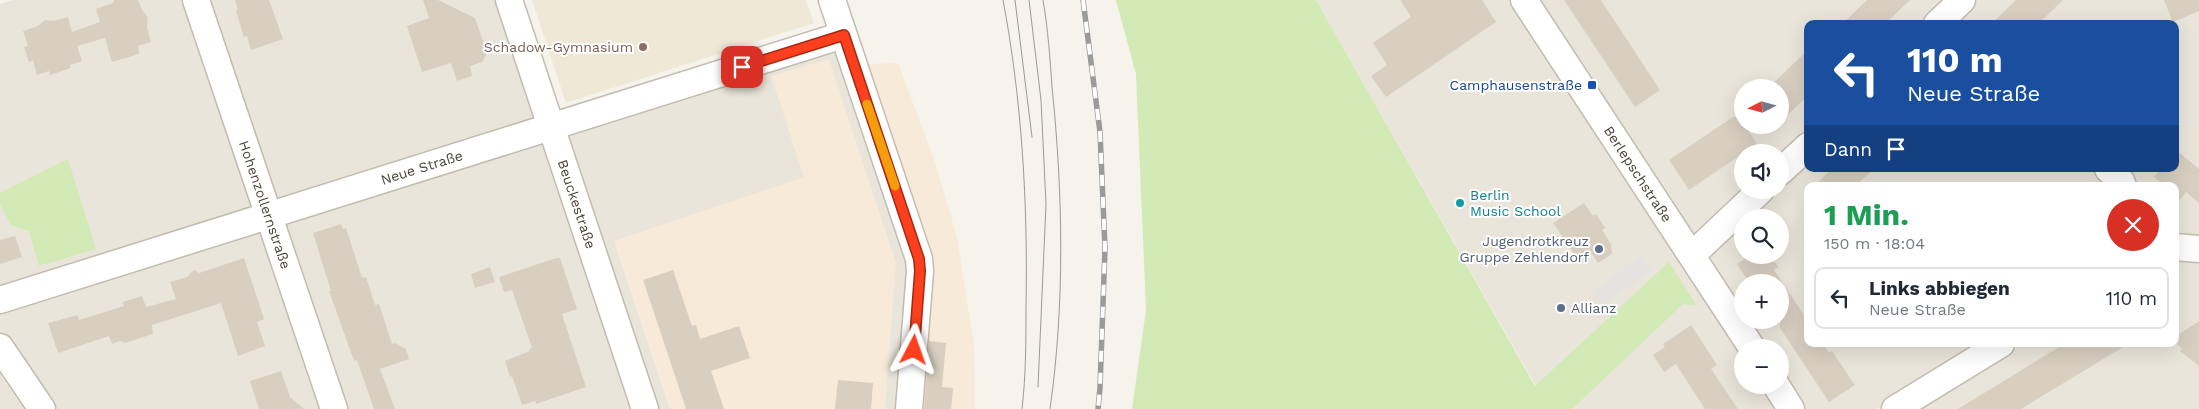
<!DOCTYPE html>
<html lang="de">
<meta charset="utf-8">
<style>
:root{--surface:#fff;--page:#f6f6f7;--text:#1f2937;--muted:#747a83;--line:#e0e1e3}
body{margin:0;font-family:"Work Sans",sans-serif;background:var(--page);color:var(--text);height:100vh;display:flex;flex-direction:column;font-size:19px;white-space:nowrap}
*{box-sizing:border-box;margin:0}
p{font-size:16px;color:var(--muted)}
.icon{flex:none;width:28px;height:28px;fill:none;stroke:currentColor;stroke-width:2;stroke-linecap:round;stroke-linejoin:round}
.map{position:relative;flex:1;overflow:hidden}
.panel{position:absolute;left:1804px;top:182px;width:375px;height:165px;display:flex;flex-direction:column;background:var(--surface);border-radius:10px;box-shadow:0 5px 20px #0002}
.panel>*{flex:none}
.hud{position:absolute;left:1804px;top:20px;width:375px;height:152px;border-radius:10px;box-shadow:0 5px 20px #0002;background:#1a4fa0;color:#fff;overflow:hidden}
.needle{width:32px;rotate:264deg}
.controls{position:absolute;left:1734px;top:79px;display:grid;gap:10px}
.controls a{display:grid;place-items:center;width:55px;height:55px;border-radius:50%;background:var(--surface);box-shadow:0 5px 20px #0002;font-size:25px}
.pin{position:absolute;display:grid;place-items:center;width:42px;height:42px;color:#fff;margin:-21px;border-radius:10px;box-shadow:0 2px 8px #0006}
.me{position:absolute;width:55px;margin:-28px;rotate:4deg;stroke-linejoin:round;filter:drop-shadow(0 0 4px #0008)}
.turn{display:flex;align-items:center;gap:18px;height:105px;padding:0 20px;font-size:22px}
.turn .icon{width:65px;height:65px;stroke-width:2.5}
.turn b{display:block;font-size:35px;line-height:42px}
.then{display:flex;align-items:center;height:48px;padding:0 20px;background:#0003;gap:10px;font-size:19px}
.round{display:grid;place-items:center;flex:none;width:52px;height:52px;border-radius:26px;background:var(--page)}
.headline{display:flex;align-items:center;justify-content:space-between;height:85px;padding:0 20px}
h1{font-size:30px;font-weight:700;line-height:38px;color:#1e9e55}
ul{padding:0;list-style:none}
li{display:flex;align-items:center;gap:15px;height:62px;margin:0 10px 8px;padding:0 10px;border:2px solid var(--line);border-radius:10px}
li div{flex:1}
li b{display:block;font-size:19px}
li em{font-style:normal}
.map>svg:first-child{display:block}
.residential{fill:#eae5da;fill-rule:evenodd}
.commercial{fill:#f7ead8}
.education{fill:#efe8d6}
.green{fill:#d2eab5}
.parking{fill:#e5e3e0}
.building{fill:#d8cfc1}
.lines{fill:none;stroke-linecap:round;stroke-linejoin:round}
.minor-casing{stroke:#c2bbae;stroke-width:29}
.minor{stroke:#fff;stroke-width:26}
.tram{stroke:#9a9a9a;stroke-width:1}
.rail-casing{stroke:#9a9a9a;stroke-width:5.5}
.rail{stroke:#fff;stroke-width:4;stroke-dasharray:11;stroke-linecap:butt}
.route-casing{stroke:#a42913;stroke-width:12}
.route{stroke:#fc3f1d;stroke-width:9}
.slow{stroke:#f59e0b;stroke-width:9}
.education-dot{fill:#8d6e63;stroke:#fff;stroke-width:2}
.transit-dot{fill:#1a4fb4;stroke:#fff;stroke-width:2}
.culture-dot{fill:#0f9aa8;stroke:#fff;stroke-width:2}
.service-dot{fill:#5c6f8a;stroke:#fff;stroke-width:2}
.labels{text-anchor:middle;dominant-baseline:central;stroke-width:4;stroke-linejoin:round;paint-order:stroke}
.education-label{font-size:14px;fill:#785e54;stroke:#fff;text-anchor:end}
.transit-label{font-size:14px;fill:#164399;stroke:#fff;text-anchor:end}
.street-label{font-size:14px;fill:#4b4439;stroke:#fff}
.culture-label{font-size:14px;fill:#0d838f;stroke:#fff;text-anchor:start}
.service-label{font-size:14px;fill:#4e5e75;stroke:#fff;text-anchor:end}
</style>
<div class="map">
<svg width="2199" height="409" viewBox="0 0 2199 409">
<rect width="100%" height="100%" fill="#f6f3ec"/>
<g class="residential">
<polygon points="13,0 186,0 253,203 252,209 0,290 0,4"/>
<polygon points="207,0 499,0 536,118 282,201 274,199"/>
<polygon points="1316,0 1512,0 1742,351 1742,385 1764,385 1780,409 1549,409"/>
<path d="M1533 0H1947L1922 24H1808L1807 132 1780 158V152H1742V190L1694 237ZM1742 88H1780V125H1742Z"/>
<polygon points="1978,0 2199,0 2199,238 2175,235 2175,186 1808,186 1808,344 1983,344 1877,409 1802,409 1780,375 1780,348 1762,347 1743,320 1780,320 1780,282 1742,282 1742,319 1707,265 1708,256 1742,223 1742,255 1780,255 1780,218 1748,217 1777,190 1780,190 1780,187 1807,161 1808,169 2175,169 2175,24 1952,24"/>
<polygon points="836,49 906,259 908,278 898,409 658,409 567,137 568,134"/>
<polygon points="544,142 636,409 344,409 284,223"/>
<polygon points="261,231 324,409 52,409 0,333 0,311"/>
<polygon points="2175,259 2199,261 2199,409 1915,409 2022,344 2175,344"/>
<polygon points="0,361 33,409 0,409"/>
</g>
<g class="commercial">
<polygon points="829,59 896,263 885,409 670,409 614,241 804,177 771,76"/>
<polygon points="898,63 935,162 957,237 974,345 975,409 918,409 926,302 864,64"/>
</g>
<polygon class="education" points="532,0 806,0 814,23 566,103"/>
<g class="green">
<polygon points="1116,0 1316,0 1535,386 1669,262 1697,306 1683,304 1572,409 1132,409 1146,310 1136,74"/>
<polygon points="68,159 96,249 39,266 29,231 11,225 0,204 0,193"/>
</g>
<polygon class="parking" points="1642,255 1652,270 1602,306 1592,292"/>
<g class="building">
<polygon points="114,0 138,0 142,10 148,17 147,27 151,42 138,46 139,54 112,62 105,38 77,46 82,61 70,65 71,68 50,75 49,71 37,75 33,60 29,62 24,47 28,46 23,31 38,26 45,20 54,21 68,17 72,32 100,22 96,9 113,3"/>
<polygon points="235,0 269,0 283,39 251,50 247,36 244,37 236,11 238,10"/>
<polygon points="423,0 438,0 475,18 487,53 482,62 470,66 472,76 457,81 451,63 422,72 407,26 429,18"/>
<polygon points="1400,0 1482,0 1496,22 1386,97 1371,76 1387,65 1373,43 1411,17"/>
<polygon points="1564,0 1601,0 1660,90 1635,107"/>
<polygon points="1867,0 1910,0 1885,24 1842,24"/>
<polygon points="2016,0 2063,0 2038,24 1991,24"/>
<polygon points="2164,0 2199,0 2199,11 2173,22"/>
<polygon points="1808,50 1808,96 1780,122 1780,88 1768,88"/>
<polygon points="1733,117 1739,117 1742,125 1745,125 1757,144 1689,190 1669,160"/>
<polygon points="2175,149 2199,169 2199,203 2186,192 2175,206 2175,186 2165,186 2154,177 2161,169 2175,169"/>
<polygon points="1832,169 1874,169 1855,186 1814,186"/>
<polygon points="1584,203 1593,216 1596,214 1605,228 1602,230 1611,244 1612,254 1598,263 1592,254 1580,263 1553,223"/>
<polygon points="341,224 343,229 346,228 362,278 366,277 375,305 379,304 392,344 395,343 406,349 409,359 380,369 395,409 374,409 357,360 354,361 329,291 331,291 313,233"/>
<polygon points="15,236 22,257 0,264 0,240"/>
<polygon points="1751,255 1770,255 1778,267 1774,270 1808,321 1808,344 1823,344 1829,353 1832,351 1855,385 1829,402 1780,328 1780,282 1749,282 1737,264"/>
<polygon points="244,258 264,319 257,322 265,346 238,356 221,303 152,325 153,334 125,343 120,341 112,344 109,336 58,353 48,323 78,315 79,320 124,306 123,302 142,296 146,307 176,299 170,282 187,277 194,270 199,273"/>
<polygon points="556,258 560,258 577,309 562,314 586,387 536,404 535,401 522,405 512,376 510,377 505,361 530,351 529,349 532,348 512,290 504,292 499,277"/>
<polygon points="490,267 495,282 475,288 471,274"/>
<polygon points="673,270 692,326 696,325 700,339 739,326 750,358 711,371 724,409 686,409 643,280"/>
<polygon points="2199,321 2199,366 2180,351 2182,349 2175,342 2175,337"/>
<polygon points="1691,325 1717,365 1711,369 1738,409 1705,409 1676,364 1664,372 1653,355 1665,347 1663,344"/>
<polygon points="929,341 946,343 942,387 953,388 951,409 924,409"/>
<polygon points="2064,344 2128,344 2021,409 1958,409"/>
<polygon points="281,371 290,397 304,409 259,409 250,381"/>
<polygon points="838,380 873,383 871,409 835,409"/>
</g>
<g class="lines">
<g class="minor-casing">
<g id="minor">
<path id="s1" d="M196 0 334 409"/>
<path id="s2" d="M509 0 645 409"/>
<polyline points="832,0 919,259 920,271 909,409"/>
<path id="s3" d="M1524 0 1752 348"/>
<polyline points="1937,24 1962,0"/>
<polyline points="2108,169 2121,181 2123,186"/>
<polyline points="1780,172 1808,146"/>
<polyline points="2175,247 2199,249"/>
<polyline points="1692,255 1761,190"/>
<path id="s4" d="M0 300 843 35"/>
<polyline points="0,347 42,409"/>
<polyline points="1776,385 1791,409"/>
<polyline points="1895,409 2001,344"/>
</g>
</g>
<use href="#minor" class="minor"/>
<g class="tram">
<path d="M1003 0C1022 100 1028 205 1026 307 1026 341 1026 375 1022 409"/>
<polyline points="1015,0 1032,137"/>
<polyline points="1029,0 1041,100 1046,204 1038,387"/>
<path d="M1043 0C1048 29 1050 58 1052 87 1063 193 1065 304 1050 409"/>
</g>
<g class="rail-casing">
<polyline id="rail" points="1083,0 1100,132 1105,248 1100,388 1098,409"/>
</g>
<use href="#rail" class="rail"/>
</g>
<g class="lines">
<g class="route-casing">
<polyline id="route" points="742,67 844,35 919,259 920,271 914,350"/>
</g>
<use href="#route" class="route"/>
<polyline class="slow" points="867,104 895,186"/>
</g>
<circle class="education-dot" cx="643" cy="47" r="5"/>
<rect class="transit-dot" x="1587" y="80" width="10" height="10" rx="2.5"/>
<circle class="culture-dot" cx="1460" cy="203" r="5"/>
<g class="service-dot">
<circle cx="1599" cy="249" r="5"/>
<circle cx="1561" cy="308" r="5"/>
</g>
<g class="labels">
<g class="education-label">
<text x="633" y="47">Schadow-Gymnasium</text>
</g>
<g class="transit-label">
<text x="1582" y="85">Camphausenstraße</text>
</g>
<g class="street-label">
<text stroke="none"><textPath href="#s4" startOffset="442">Neue Straße</textPath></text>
<text stroke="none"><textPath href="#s3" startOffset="208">Berlepschstraße</textPath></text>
<text stroke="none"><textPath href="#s2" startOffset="215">Beuckestraße</textPath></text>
<text stroke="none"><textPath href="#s1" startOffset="216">Hohenzollernstraße</textPath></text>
</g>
<g class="culture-label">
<text x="1470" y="195">Berlin<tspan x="1470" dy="16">Music School</tspan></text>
</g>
<g class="service-label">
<text x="1589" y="241">Jugendrotkreuz<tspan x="1589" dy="16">Gruppe Zehlendorf</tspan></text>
<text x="1571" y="308" text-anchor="start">Allianz</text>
</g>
</g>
</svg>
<div class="controls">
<a><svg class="needle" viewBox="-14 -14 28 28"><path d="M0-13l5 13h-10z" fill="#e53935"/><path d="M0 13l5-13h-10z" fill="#747a83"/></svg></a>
<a><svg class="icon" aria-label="sound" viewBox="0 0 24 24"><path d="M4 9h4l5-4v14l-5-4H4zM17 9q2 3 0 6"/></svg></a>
<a><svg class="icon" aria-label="search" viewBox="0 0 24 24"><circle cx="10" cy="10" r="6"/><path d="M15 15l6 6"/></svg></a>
<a>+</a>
<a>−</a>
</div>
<div class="pin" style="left:742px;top:67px;background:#d93025"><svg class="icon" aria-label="arrive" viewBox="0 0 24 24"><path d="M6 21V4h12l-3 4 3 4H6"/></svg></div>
<svg class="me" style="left:914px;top:350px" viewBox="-20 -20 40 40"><path d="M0-17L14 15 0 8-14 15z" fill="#fc3f1d" stroke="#fff" stroke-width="4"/></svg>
<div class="hud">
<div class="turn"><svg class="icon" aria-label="left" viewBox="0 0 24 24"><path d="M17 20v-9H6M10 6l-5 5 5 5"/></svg><div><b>110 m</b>Neue Straße</div></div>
<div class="then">Dann<svg class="icon" aria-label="arrive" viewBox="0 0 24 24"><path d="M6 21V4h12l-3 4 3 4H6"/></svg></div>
</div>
<section class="panel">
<div class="headline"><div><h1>1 Min.</h1><p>150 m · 18:04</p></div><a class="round" style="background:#d93025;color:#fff"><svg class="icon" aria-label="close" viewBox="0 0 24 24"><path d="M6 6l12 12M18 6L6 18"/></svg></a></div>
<ul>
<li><svg class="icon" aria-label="left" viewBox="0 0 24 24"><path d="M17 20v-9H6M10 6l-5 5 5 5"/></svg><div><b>Links abbiegen</b><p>Neue Straße</p></div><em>110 m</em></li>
</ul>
</section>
</div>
